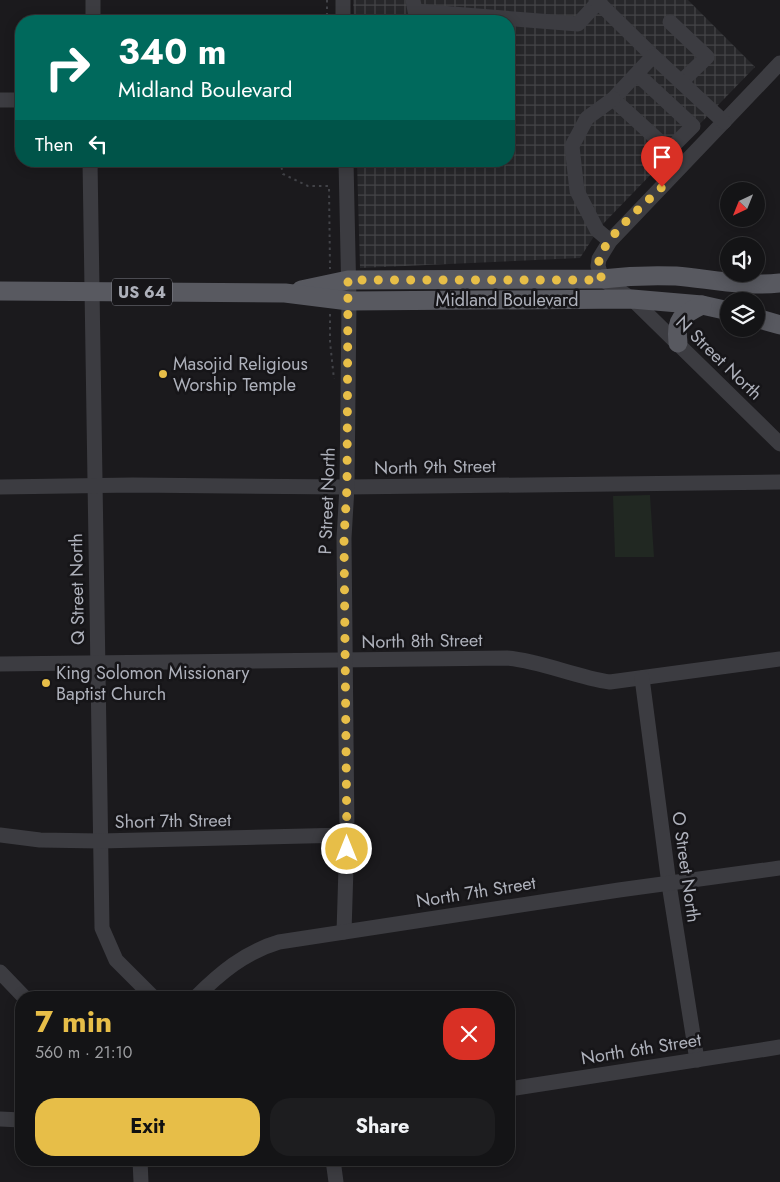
<!DOCTYPE html>
<meta charset="utf-8">
<style>
:root{--surface:#141416;--page:#1d1d1f;--text:#f1f3f6;--muted:#9d9ea1;--line:#333335;--accent:#e7be48}
body{margin:0;font-family:Jost,sans-serif;background:var(--page);color:var(--text);height:100vh;display:flex;flex-direction:column;font-size:19px;white-space:nowrap}
*{box-sizing:border-box;margin:0}
p{font-size:16px;color:var(--muted)}
.icon{flex:none;width:28px;height:28px;fill:none;stroke:currentColor;stroke-width:2;stroke-linecap:round;stroke-linejoin:round}
.map{position:relative;flex:1;overflow:hidden}
.panel{position:absolute;left:15px;top:991px;width:500px;height:175px;display:flex;flex-direction:column;background:var(--surface);border-radius:20px;box-shadow:0 2px 12px #0003,0 0 0 1px var(--line)}
.panel>*{flex:none}
.guide{position:absolute;left:15px;top:15px;width:500px;height:152px;border-radius:20px;box-shadow:0 2px 12px #0003,0 0 0 1px var(--line);background:#00695c;color:#fff;overflow:hidden}
.needle{width:32px;rotate:223deg}
.tools{position:absolute;left:720px;top:182px;display:grid;gap:10px}
.tools a{display:grid;place-items:center;width:45px;height:45px;border-radius:50%;background:var(--surface);box-shadow:0 2px 12px #0003,0 0 0 1px var(--line);font-size:25px}
.pin{position:absolute;display:grid;place-items:center;width:42px;height:42px;color:#fff;margin:-51px -21px;border-radius:50% 50% 50% 0;rotate:-45deg;box-shadow:0 0 5px #0007}
.pin .icon{rotate:45deg}
.me{position:absolute;width:55px;margin:-28px;rotate:0deg;stroke-linejoin:round;filter:drop-shadow(0 0 4px #0008)}
.turn{display:flex;align-items:center;gap:18px;height:105px;padding:0 20px;font-size:22px}
.turn .icon{width:65px;height:65px;stroke-width:2.5}
.turn b{display:block;font-size:35px;line-height:42px}
.then{display:flex;align-items:center;height:48px;padding:0 20px;background:#0003;gap:10px;font-size:19px}
.round{display:grid;place-items:center;flex:none;width:52px;height:52px;border-radius:20px;background:var(--page)}
.overview{display:flex;align-items:center;justify-content:space-between;height:85px;padding:0 20px}
h1{font-size:30px;font-weight:700;line-height:38px;color:var(--accent)}
.button{display:flex;gap:10px;margin-top:auto;padding:10px 20px}
.button a{flex:1;height:58px;border-radius:20px;background:var(--accent);color:#111;font-size:20px;font-weight:700;line-height:58px;text-align:center}
.button a+a{background:var(--page);color:var(--text)}
.map>svg:first-child{display:block}
.industrial{fill:url(#industrial-grid)}
.park{fill:#212822}
.lines{fill:none;stroke-linecap:round;stroke-linejoin:round}
.path{stroke:#424348;stroke-width:2;stroke-dasharray:2.5 4;stroke-linecap:butt}
.minor{stroke:#3c3c41;stroke-width:15}
.major{stroke:#585960;stroke-width:19}
.route{stroke:#e7be48;stroke-width:9;stroke-dasharray:0 16.2}
.poi-dot{fill:#e7be48;stroke:#161518;stroke-width:2}
.labels{text-anchor:middle;dominant-baseline:central;stroke-width:5;stroke-linejoin:round;paint-order:stroke}
.shield{fill:#161518;stroke:#80828a;stroke-width:1}
.shield-label{font-size:16px;font-weight:bold;fill:#aeb1bb}
.street-label{font-size:18px;fill:#aeb1bb;stroke:#161518}
.poi-label{font-size:18px;fill:#aeb1bb;stroke:#161518;text-anchor:start}
</style>
<div class="map">
<svg width="780" height="1182" viewBox="0 0 780 1182">
<defs>
<pattern id="industrial-grid" width="8" height="8" patternUnits="userSpaceOnUse" patternTransform="scale(1.25)"><rect width="8" height="8" fill="#27272a"/><path d="M0 4h8M4 0v8" fill="none" stroke="#444447"/></pattern>
</defs>
<rect width="100%" height="100%" fill="#1b1a1d"/>
<polygon class="industrial" points="353,0 688,0 755,67 600,227 580,258 360,268 357,161 509,161 509,21 354,21"/>
<polygon class="park" points="650,495 654,557 615,557 613,496"/>
<g class="lines">
<g class="path">
<polyline points="327,0 327,21"/>
<polyline points="280,161 283,174 308,186 329,186 330,269"/>
<polyline points="330,314 330,342 334,379"/>
</g>
<g class="minor">
<polyline points="93,0 93,21"/>
<polyline points="343,0 343,21"/>
<polyline points="413,0 415,11 578,24 600,0"/>
<polyline points="596,0 653,56"/>
<polyline points="670,22 707,57 681,82"/>
<polyline points="780,63 610,241 599,259 598,266 602,279 632,299 780,444"/>
<polyline points="637,74 693,126 669,150 613,99 653,56 724,122"/>
<polyline points="0,100 21,100"/>
<polyline points="90,161 102,928 116,960 154,998"/>
<polyline points="610,241 597,230 577,191 572,146 587,118 613,99"/>
<polyline points="0,487 133,485 347,487 780,482"/>
<path d="M0 664 507 658C542 661 575 677 610 682L780 659"/>
<polyline points="642,678 669,884 697,1060"/>
<polyline points="0,835 40,840 100,841 347,835"/>
<polyline points="344,932 347,835 344,538 347,487 349,301 346,161"/>
<polyline points="0,972 25,998"/>
<path d="M195 998C220 973 245 952 279 942L619 890 780 868"/>
<polyline points="509,1089 780,1047"/>
<polyline points="0,1119 21,1120"/>
<polyline points="140,1160 141,1182"/>
<polyline points="333,1160 336,1182"/>
</g>
<g class="major">
<path d="M301 290 348 280 602 279C627 276 651 275 676 276 710 279 745 287 780 283"/>
<polyline points="0,291 285,293 349,301 632,299 702,305 729,311"/>
<polyline points="756,318 780,325"/>
<path d="M678 343C675 319 682 315 702 305"/>
</g>
</g>
<g class="lines">
<path class="route" d="M347 849 344 538 347 487 348 280H602C600 273 597 267 599 261 604 237 645 204 662 187"/>
</g>
<g class="poi-dot">
<circle cx="163" cy="374" r="5"/>
<circle cx="46" cy="683" r="5"/>
</g>
<g class="labels">
<rect class="shield" x="112" y="278.5" width="60" height="27" rx="4"/>
<g class="shield-label">
<text x="142" y="292">US 64</text>
</g>
<g class="street-label">
<text x="507" y="300">Midland Boulevard</text>
<text transform="translate(719 358) rotate(44)">N Street North</text>
<text transform="translate(435 467) rotate(-1)">North 9th Street</text>
<text transform="translate(327 501) rotate(-88)">P Street North</text>
<text transform="translate(77 589) rotate(-91)">Q Street North</text>
<text transform="translate(422 641) rotate(-1)">North 8th Street</text>
<text transform="translate(173 821) rotate(-1)">Short 7th Street</text>
<text transform="translate(686 867) rotate(82)">O Street North</text>
<text transform="translate(476 892) rotate(-9)">North 7th Street</text>
<text transform="translate(641 1049) rotate(-9)">North 6th Street</text>
</g>
<g class="poi-label">
<text x="173" y="364">Masojid Religious<tspan x="173" dy="21">Worship Temple</tspan></text>
<text x="56" y="673">King Solomon Missionary<tspan x="56" dy="21">Baptist Church</tspan></text>
</g>
</g>
</svg>
<div class="tools">
<a><svg class="needle" viewBox="-14 -14 28 28"><path d="M0-13l5 13h-10z" fill="#e53935"/><path d="M0 13l5-13h-10z" fill="#9d9ea1"/></svg></a>
<a><svg class="icon" aria-label="sound" viewBox="0 0 24 24"><path d="M4 9h4l5-4v14l-5-4H4zM17 9q2 3 0 6"/></svg></a>
<a><svg class="icon" aria-label="layers" viewBox="0 0 24 24"><path d="M12 4l9 5-9 5-9-5zM3 14l9 5 9-5"/></svg></a>
</div>
<div class="pin" style="left:662px;top:187px;background:#d93025"><svg class="icon" aria-label="arrive" viewBox="0 0 24 24"><path d="M6 21V4h12l-3 4 3 4H6"/></svg></div>
<svg class="me" style="left:347px;top:849px" viewBox="-20 -20 40 40"><circle r="17" fill="#e7be48" stroke="#fff" stroke-width="3"/><path d="M0-11L8 9 0 5-8 9z" fill="#fff"/></svg>
<div class="guide">
<div class="turn"><svg class="icon" aria-label="right" viewBox="0 0 24 24"><path d="M7 20v-9h11M14 6l5 5-5 5"/></svg><div><b>340 m</b>Midland Boulevard</div></div>
<div class="then">Then<svg class="icon" aria-label="left" viewBox="0 0 24 24"><path d="M17 20v-9H6M10 6l-5 5 5 5"/></svg></div>
</div>
<section class="panel">
<div class="overview"><div><h1>7 min</h1><p>560 m · 21:10</p></div><a class="round" style="background:#d93025;color:#fff"><svg class="icon" aria-label="close" viewBox="0 0 24 24"><path d="M6 6l12 12M18 6L6 18"/></svg></a></div>
<div class="button"><a>Exit</a><a>Share</a></div>
</section>
</div>
